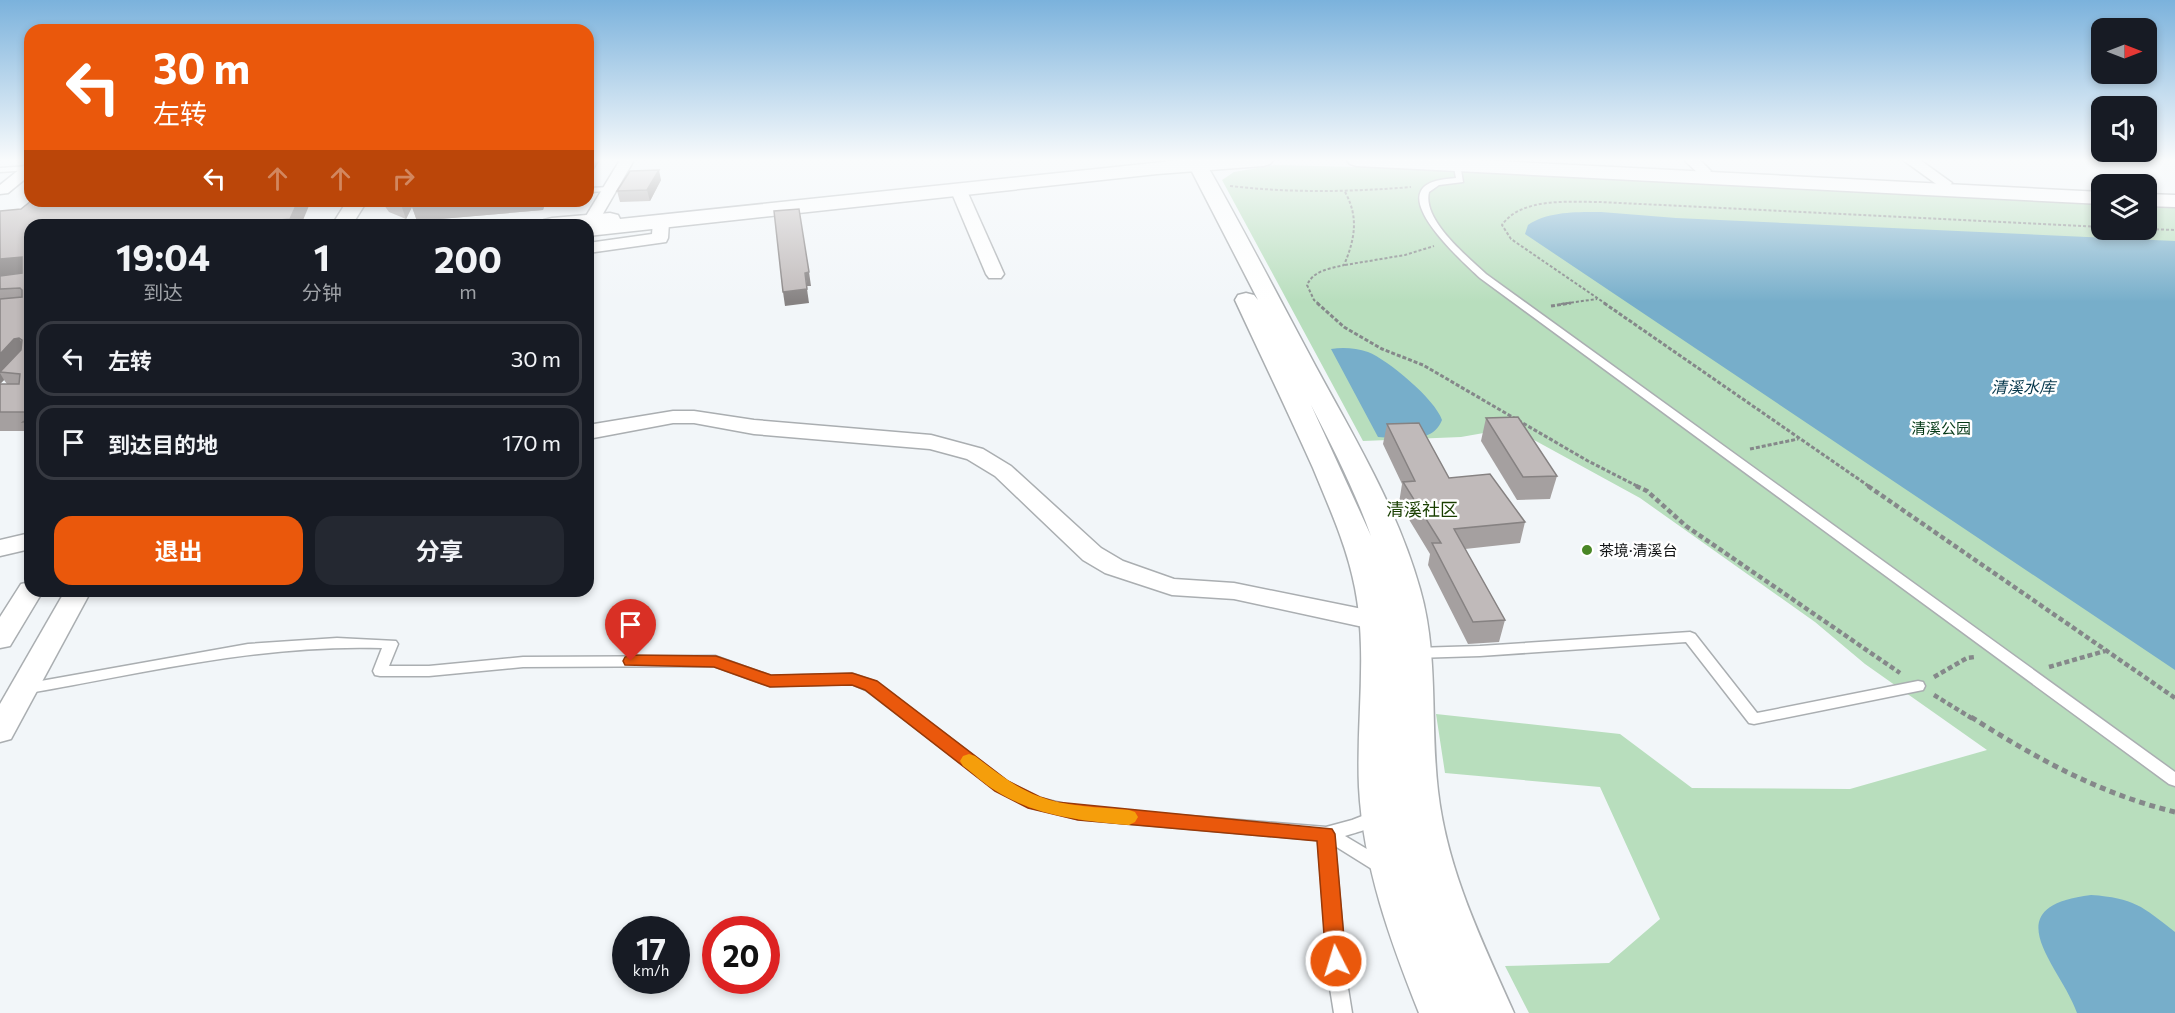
<!DOCTYPE html>
<html lang="zh">
<meta charset="utf-8">
<style>
:root{--surface:#171b24;--page:#242831;--text:#f1f3f6;--muted:#9ea1a6;--line:#363941;--accent:#ea580c}
body{margin:0;font-family:Commissioner,"Noto Sans SC",sans-serif;background:var(--page);color:var(--text);height:100vh;display:flex;flex-direction:column;font-size:22px;white-space:nowrap}
*{box-sizing:border-box;margin:0}
p{font-size:20px;color:var(--muted)}
.icon{flex:none;width:33px;height:33px;fill:none;stroke:currentColor;stroke-width:2;stroke-linecap:round;stroke-linejoin:round}
.map{position:relative;flex:1;overflow:hidden}
.drawer{position:absolute;left:24px;top:219px;width:570px;height:378px;display:flex;flex-direction:column;background:var(--surface);border-radius:18px;box-shadow:0 3px 9px #0003}
.drawer>*{flex:none}
.banner{position:absolute;left:24px;top:24px;width:570px;height:183px;border-radius:18px;box-shadow:0 3px 9px #0003;background:#ea580c;color:#fff;overflow:hidden}
.needle{width:39px;rotate:90deg}
.buttons{position:absolute;left:2091px;top:18px;display:grid;gap:12px}
.buttons a{display:grid;place-items:center;width:66px;height:66px;border-radius:12px;background:var(--surface);box-shadow:0 3px 9px #0003;font-size:30px}
.speed{position:absolute;left:612px;top:916px;display:flex;gap:12px;font-size:30px;font-weight:700;text-align:center}
.speed>*{display:grid;place-content:center;width:78px;height:78px;border-radius:50%;background:var(--surface);box-shadow:0 3px 9px #0003;line-height:1}
.speed small{font-size:15px;font-weight:400}
.speed .limit{border:9px solid #d22;background:#fff;color:#111}
.pin{position:absolute;display:grid;place-items:center;width:51px;height:51px;color:#fff;margin:-62px -26px;border-radius:50% 50% 50% 0;rotate:-45deg;box-shadow:0 0 6px #0007}
.pin .icon{rotate:45deg}
.me{position:absolute;width:66px;margin:-33px;rotate:355deg;stroke-linejoin:round;filter:drop-shadow(0 0 4px #0008)}
.turn{display:flex;align-items:center;gap:21px;height:126px;padding:0 30px;font-size:27px}
.turn .icon{width:78px;height:78px;stroke-width:2.5}
.turn b{display:block;font-size:42px;line-height:51px}
.lanes{display:flex;align-items:center;height:57px;padding:0 30px;background:#0003;justify-content:center;gap:30px;direction:ltr}
.lanes .off{opacity:.35}
.eta{display:flex;justify-content:space-evenly;align-items:center;height:102px;text-align:center}
.eta b{font-size:36px;font-weight:700;line-height:42px}
.button{display:flex;gap:12px;margin-top:auto;padding:12px 30px}
.button a{flex:1;height:69px;border-radius:18px;background:var(--accent);color:#fff;font-size:24px;font-weight:700;line-height:69px;text-align:center}
.button a+a{background:var(--page);color:var(--text)}
ul{padding:0;list-style:none}
li{display:flex;align-items:center;gap:18px;height:75px;margin:0 12px 9px;padding:0 18px;border:3px solid var(--line);border-radius:18px}
li div{flex:1}
li b{display:block;font-size:22px}
li em{font-style:normal}
.map>svg:first-child{display:block}
.green{fill:#b8debd}
.water{fill:#77aeca}
.lines{fill:none;stroke-linecap:round;stroke-linejoin:round}
.service-casing{stroke:#aaaeb1;stroke-width:3}
.minor-casing{stroke:#aaaeb1;stroke-width:3}
.tertiary-casing{stroke:#aaaeb1;stroke-width:3}
.secondary-casing{stroke:#aaaeb1;stroke-width:3}
.path-far3{stroke:#85888a;stroke-width:2;stroke-dasharray:3 2;stroke-linecap:butt}
.path-far2{stroke:#85888a;stroke-width:3;stroke-dasharray:4 2;stroke-linecap:butt}
.path-far1{stroke:#85888a;stroke-width:4.5;stroke-dasharray:5 3;stroke-linecap:butt}
.path{stroke:#85888a;stroke-width:5;stroke-dasharray:6 4.5;stroke-linecap:butt}
.service{fill:#fff;fill-rule:evenodd}
.minor{fill:#fff;fill-rule:evenodd}
.tertiary{fill:#fff;fill-rule:evenodd}
.secondary{fill:#fff;fill-rule:evenodd}
.wall{fill:#a5a0a0;fill-rule:evenodd}
.shaded-wall{fill:#868282}
.building{fill:#c0baba;stroke:#868282;stroke-width:1.5}
.route{fill:#ea580c;stroke:#983908;stroke-width:1.5}
.slow{fill:#f59e0b}
.poi-dot{fill:#498625;stroke:#fff;stroke-width:2}
.labels{text-anchor:middle;dominant-baseline:central;stroke-width:5;stroke-linejoin:round;paint-order:stroke}
.park-label{font-size:15px;fill:#043815;stroke:#fff}
.poi-label{font-size:15px;fill:#121415;stroke:#fff;text-anchor:start}
.water-label{font-size:16px;font-style:italic;fill:#04364a;stroke:#fff}
.quarter-label{font-size:18px;fill:#193f00;stroke:#fff}
</style>
<div class="map">
<svg width="2175" height="1013" viewBox="0 0 2175 1013">
<rect width="100%" height="100%" fill="#f2f6f9"/>
<polygon class="green" points="1275,165 1398,168 2101,204 2102,230 2146,230 2147,207 2175,208 2175,1013 1529,1013 1505,966 1609,963 1660,919 1600,787 1445,773 1436,714 1620,734 1692,788 1850,789 1987,750 1865,664 1815,622 1640,498 1512,428 1461,437 1363,441 1222,180 1234,172"/>
<g class="water">
<path d="M1601 212 1676 218 2175 241V670L1525 234 1528 225C1548 211 1578 212 1601 212Z"/>
<path d="M1331 349C1343 347 1356 348 1368 352 1388 360 1435 399 1442 420 1432 445 1401 438 1378 437Z"/>
<path d="M2091 895C2134 898 2142 906 2175 932V1013H2077C2060 965 1992 907 2091 895Z"/>
</g>
<g class="lines">
<g class="service-casing">
<g id="service">
<path d="M1453 162 1460 164 1463 182 1439 185 1429 192C1422 220 1467 256 1486 274L2175 772V786L2169 784 1480 278C1464 263 1409 214 1421 191 1427 180 1445 179 1456 178Z"/>
<polygon points="30,166 30,170 0,172 0,168"/>
<polygon points="612,187 612,191 609,191 588,192 588,188"/>
<polygon points="1690,632 1695,634 1757,713 1918,681 1923,682 1925,686 1923,690 1918,691 1754,724 1749,723 1686,642 1480,656 1415,658 1410,656 1408,653 1410,650 1415,648 1480,646"/>
<path d="M337 638 396 641 398 644 389 666H429L523 657 715 656 771 676 853 674 876 682 1008 782 1039 798 1078 807 1326 827 1352 820 1375 811 1381 812 1383 817C1377 828 1357 832 1345 836L1387 861 1389 866 1387 871 1381 873 1375 871 1335 846 1347 982 1352 1013H1334L1329 982 1318 840 1078 819 1029 807 996 790 866 690 852 684 770 686 714 666 523 667 429 676H380L375 675 373 671 382 648C261 644 143 673 24 694L19 693 17 689 19 685 24 684 248 644Z"/>
</g>
</g>
<g class="minor-casing">
<g id="minor">
<polygon points="620,160 634,160 597,224 585,224 583,221"/>
<polygon points="1684,160 1700,160 1711,171 1709,174 1699,174"/>
<polygon points="1903,160 1920,160 1952,183 1949,186 1939,186"/>
<polygon points="30,164 30,175 8,193 0,194 0,185 25,165"/>
<polygon points="959,186 967,191 1004,274 1001,278 989,278 986,274 951,191"/>
<polygon points="661,217 669,222 668,238 666,242 588,253 588,243 652,234 653,222"/>
<polygon points="673,411 694,411 754,420 931,435 983,449 1011,466 1101,548 1123,561 1174,579 1234,583 1377,612 1387,615 1391,621 1387,627 1377,630 1234,599 1172,595 1105,573 1083,560 995,476 967,459 930,449 754,434 694,423 673,423 588,439 588,425"/>
<polygon points="30,533 30,549 0,556 0,540"/>
<polygon points="30,582 30,591 43,591 10,646 0,648 0,617 21,584"/>
<polygon points="65,591 91,591 11,739 0,742 0,704"/>
</g>
</g>
<g class="tertiary-casing">
<g id="tertiary">
<path d="M1186 160H1204C1243 228 1279 298 1316 367 1355 439 1398 510 1420 589 1439 655 1430 724 1438 791 1447 870 1482 941 1514 1013H1419C1390 940 1363 866 1359 787 1356 720 1368 654 1355 588 1347 546 1329 507 1313 468 1288 412 1261 356 1235 300L1238 295 1246 293 1254 295 1258 300ZM1311 405C1333 448 1355 491 1371 536Z"/>
<polygon points="347,201 367,201 352,225 332,225"/>
</g>
</g>
<g class="secondary-casing">
<g id="secondary">
<polygon points="1182,160 1273,160 1270,164 1263,166 1157,174 588,236 588,225 541,225 544,220 552,218 610,213 618,215 620,219"/>
<polygon points="1347,160 1477,160 2102,192 2102,204 1357,166 1350,164"/>
<polygon points="2146,194 2175,195 2175,207 2146,206"/>
</g>
</g>
<g class="path-far3">
<path d="M1230 186C1292 193 1349 192 1411 187"/>
<polyline points="2146,229 2175,230"/>
<polyline points="1345,265 1405,255 1434,246"/>
<path d="M1319 304 1314 300 1307 285C1314 270 1329 269 1344 265 1355 239 1359 217 1345 192"/>
<polyline points="1561,304 1597,299"/>
<path d="M1606 304 1511 239 1502 225C1521 197 1571 202 1601 202L2102 227"/>
</g>
<g class="path-far2">
<polyline points="1317,303 1344,327 1382,349 1423,365 1588,461 1639,487"/>
<polyline points="1604,303 1870,487"/>
<polyline points="1551,306 1571,303"/>
<polyline points="1750,449 1798,439"/>
</g>
<g class="path-far1">
<polyline points="1636,486 1647,491 1686,526 1900,673"/>
<polyline points="1868,486 2175,698"/>
<polyline points="2049,667 2105,651"/>
<polyline points="1934,677 1967,658 1975,657"/>
<polyline points="1934,695 1973,719"/>
</g>
<path class="path" d="M1971 717C2036 758 2100 794 2175 812"/>
<use href="#service" class="service"/>
<use href="#minor" class="minor"/>
<use href="#tertiary" class="tertiary"/>
<use href="#secondary" class="secondary"/>
</g>
<g class="wall">
<polygon points="661,180 650,201 620,202 617,191"/>
<polygon points="381,201 415,201 414,204 416,201 546,201 543,210 417,221 412,207 406,219 389,212"/>
<path d="M0 211 30 225V433L28 431H0ZM4 380 7 384H0Z"/>
<polygon points="1486,418 1557,476 1550,499 1517,500 1481,441"/>
<polygon points="1387,424 1449,478 1525,522 1520,543 1465,549 1505,620 1499,642 1468,644 1428,565 1430,554 1399,503 1402,484 1383,444"/>
</g>
<g class="shaded-wall">
<polygon points="588,160 600,160 588,180"/>
<polygon points="659,170 661,180 650,201 647,190"/>
<polygon points="298,201 311,201 301,225 257,225 259,222"/>
<polygon points="401,201 415,201 413,206 471,201 546,201 543,210 417,221 412,207 406,219 400,202"/>
<polygon points="22,257 30,273 0,276 0,259"/>
<polygon points="809,272 811,286 807,286 805,273"/>
<polygon points="807,289 809,303 785,306 783,292"/>
<polygon points="19,338 29,356 0,373 0,354 14,339"/>
<polygon points="0,373 4,380 0,384"/>
</g>
<g class="building">
<polygon points="659,170 647,190 617,191 630,171"/>
<polygon points="31,201 298,201 290,219 259,222 257,225 30,225 30,412 0,412 0,384 19,384 20,374 0,372 21,350 22,340 19,338 14,339 0,354 0,299 22,297 22,290 20,288 0,289 0,276 22,273 22,257 0,259 0,211 21,209"/>
<polygon points="416,201 471,201 412,206"/>
<polygon points="799,209 809,272 805,273 807,289 783,292 774,211"/>
<polygon points="30,417 30,422 23,422"/>
<polygon points="1518,417 1557,476 1523,477 1486,418"/>
<polygon points="1419,423 1449,478 1490,474 1525,522 1454,529 1505,620 1473,622 1432,543 1441,543 1403,482 1415,481 1387,424"/>
</g>
<linearGradient id="sky" x2="0" y2="1"><stop stop-color="#7bb2dc"/><stop offset="0.53" stop-color="#f9fbfc"/><stop offset="1" stop-color="#f9fbfc" stop-opacity="0"/></linearGradient>
<rect width="2175" height="302" fill="url(#sky)"/>
<polygon class="route" points="631,655 716,656 771,675 852,673 877,681 1008,781 1040,797 1056,802 1332,829 1335,834 1346,961 1343,968 1336,970 1329,968 1326,961 1317,841 1078,820 1028,808 995,791 865,690 852,685 770,687 714,667 625,665 623,661 625,657"/>
<path class="slow" d="M969 754 975 756C995 771 1014 787 1038 796 1066 807 1099 807 1129 810L1135 812 1138 817 1135 822 1129 825C1082 821 1036 816 996 791 984 784 974 774 963 766L960 761 963 756Z"/>
<circle class="poi-dot" cx="1587" cy="550" r="6"/>
<g class="labels">
<g class="park-label">
<text x="1941" y="428">清溪公园</text>
</g>
<g class="poi-label">
<text x="1599" y="550">茶境·清溪台</text>
</g>
<g class="water-label">
<text x="2023" y="386">清溪水库</text>
</g>
<g class="quarter-label">
<text x="1422" y="509">清溪社区</text>
</g>
</g>
</svg>
<div class="buttons">
<a><svg class="needle" viewBox="-14 -14 28 28"><path d="M0-13l5 13h-10z" fill="#e53935"/><path d="M0 13l5-13h-10z" fill="#9ea1a6"/></svg></a>
<a><svg class="icon" aria-label="sound" viewBox="0 0 24 24"><path d="M4 9h4l5-4v14l-5-4H4zM17 9q2 3 0 6"/></svg></a>
<a><svg class="icon" aria-label="layers" viewBox="0 0 24 24"><path d="M12 4l9 5-9 5-9-5zM3 14l9 5 9-5"/></svg></a>
</div>
<div class="speed"><div>17<small>km/h</small></div><div class="limit">20</div></div>
<div class="pin" style="left:631px;top:661px;background:#d93025"><svg class="icon" aria-label="arrive" viewBox="0 0 24 24"><path d="M6 21V4h12l-3 4 3 4H6"/></svg></div>
<svg class="me" style="left:1336px;top:961px" viewBox="-20 -20 40 40"><circle r="17" fill="#ea580c" stroke="#fff" stroke-width="3"/><path d="M0-11L8 9 0 5-8 9z" fill="#fff"/></svg>
<div class="banner">
<div class="turn"><svg class="icon" aria-label="left" viewBox="0 0 24 24"><path d="M17 20v-9H6M10 6l-5 5 5 5"/></svg><div><b>30 m</b>左转</div></div>
<div class="lanes"><svg class="icon" aria-label="left" viewBox="0 0 24 24"><path d="M17 20v-9H6M10 6l-5 5 5 5"/></svg><svg class="icon off" aria-label="ahead" viewBox="0 0 24 24"><path d="M12 20V5M6 11l6-6 6 6"/></svg><svg class="icon off" aria-label="ahead" viewBox="0 0 24 24"><path d="M12 20V5M6 11l6-6 6 6"/></svg><svg class="icon off" aria-label="right" viewBox="0 0 24 24"><path d="M7 20v-9h11M14 6l5 5-5 5"/></svg></div>
</div>
<section class="drawer">
<div class="eta">
<div><b>19:04</b><p>到达</p></div>
<div><b>1</b><p>分钟</p></div>
<div><b>200</b><p>m</p></div>
</div>
<ul>
<li><svg class="icon" aria-label="left" viewBox="0 0 24 24"><path d="M17 20v-9H6M10 6l-5 5 5 5"/></svg><div><b>左转</b></div><em>30 m</em></li>
<li><svg class="icon" aria-label="arrive" viewBox="0 0 24 24"><path d="M6 21V4h12l-3 4 3 4H6"/></svg><div><b>到达目的地</b></div><em>170 m</em></li>
</ul>
<div class="button"><a>退出</a><a>分享</a></div>
</section>
</div>
